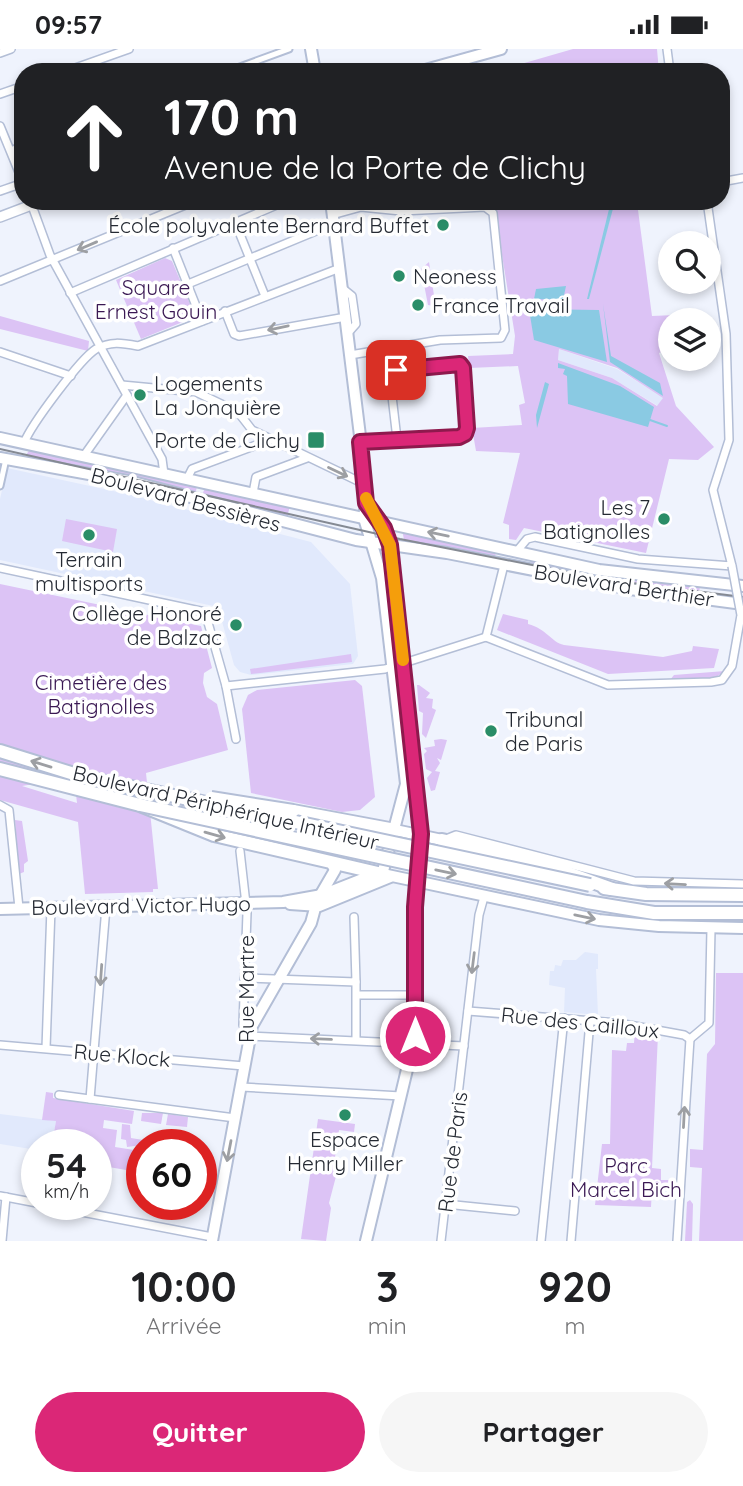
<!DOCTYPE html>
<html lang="fr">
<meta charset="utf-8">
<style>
:root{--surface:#fff;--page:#f6f6f6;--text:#202124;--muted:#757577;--accent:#db2777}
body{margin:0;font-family:Quicksand,sans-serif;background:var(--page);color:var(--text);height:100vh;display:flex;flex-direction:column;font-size:26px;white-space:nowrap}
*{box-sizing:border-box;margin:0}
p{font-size:23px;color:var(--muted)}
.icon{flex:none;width:38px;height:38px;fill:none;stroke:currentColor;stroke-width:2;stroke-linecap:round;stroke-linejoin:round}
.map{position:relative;height:1192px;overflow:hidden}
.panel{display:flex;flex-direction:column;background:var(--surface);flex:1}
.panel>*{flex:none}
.guide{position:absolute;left:14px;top:14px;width:716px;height:147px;border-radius:28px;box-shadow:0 4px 10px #0003;background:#202124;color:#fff;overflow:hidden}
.controls{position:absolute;left:658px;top:182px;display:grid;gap:14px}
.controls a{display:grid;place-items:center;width:63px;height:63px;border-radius:50%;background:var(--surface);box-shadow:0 4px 10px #0003;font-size:35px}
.speed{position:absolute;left:21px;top:1080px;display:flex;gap:14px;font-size:35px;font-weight:700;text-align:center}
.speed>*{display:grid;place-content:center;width:91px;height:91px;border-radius:50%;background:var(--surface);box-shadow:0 4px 10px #0003;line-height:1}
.speed small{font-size:18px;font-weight:400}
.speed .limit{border:10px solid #d22;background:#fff;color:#111}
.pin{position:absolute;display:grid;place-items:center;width:60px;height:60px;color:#fff;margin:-30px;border-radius:14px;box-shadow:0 4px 10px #0006}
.me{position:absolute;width:77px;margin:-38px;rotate:0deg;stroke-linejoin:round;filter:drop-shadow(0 0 5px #0008)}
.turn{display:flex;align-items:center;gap:24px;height:147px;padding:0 35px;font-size:32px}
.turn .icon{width:91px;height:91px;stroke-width:2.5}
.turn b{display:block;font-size:49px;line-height:60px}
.eta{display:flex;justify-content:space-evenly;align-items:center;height:119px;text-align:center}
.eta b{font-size:42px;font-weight:800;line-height:49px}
.button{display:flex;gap:14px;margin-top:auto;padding:14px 35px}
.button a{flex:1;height:80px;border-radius:42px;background:var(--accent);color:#fff;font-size:28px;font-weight:800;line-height:80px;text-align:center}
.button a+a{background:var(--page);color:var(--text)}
.status{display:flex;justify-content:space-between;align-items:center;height:49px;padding:0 35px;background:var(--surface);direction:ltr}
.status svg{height:19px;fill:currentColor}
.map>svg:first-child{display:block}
.built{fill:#e1e9fc}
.green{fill:#dcc3f5;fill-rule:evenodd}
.water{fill:#8acae3}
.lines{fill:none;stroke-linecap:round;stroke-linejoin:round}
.stream{stroke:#8acae3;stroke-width:2}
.pedestrian-casing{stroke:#b3bed6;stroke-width:9}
.minor-casing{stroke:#b3bed6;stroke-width:10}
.tertiary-casing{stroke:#b3bed6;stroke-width:12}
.secondary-casing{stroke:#b3bed6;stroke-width:14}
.primary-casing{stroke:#b3bed6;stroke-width:14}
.trunk-casing{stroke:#b3bed6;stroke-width:16}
.pedestrian{stroke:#fff;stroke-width:5}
.minor{stroke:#fff;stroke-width:7}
.tertiary{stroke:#fff;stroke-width:9}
.secondary{stroke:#fff;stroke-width:10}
.primary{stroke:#fff;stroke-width:10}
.trunk{stroke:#fff;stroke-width:12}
.tram{stroke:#858a93;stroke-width:2}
.minor-bridge-casing{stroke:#b3bed6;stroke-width:10;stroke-linecap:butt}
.trunk-bridge-casing{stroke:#b3bed6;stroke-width:16;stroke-linecap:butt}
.minor-bridge{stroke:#fff;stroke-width:7}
.trunk-bridge{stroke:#fff;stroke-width:12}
.oneway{stroke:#9d9fa3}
.route-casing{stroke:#8e194d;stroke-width:18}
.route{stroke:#db2777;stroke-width:12}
.slow{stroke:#f59e0b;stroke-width:12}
.poi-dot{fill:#2a8d67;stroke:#fff;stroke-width:2.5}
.labels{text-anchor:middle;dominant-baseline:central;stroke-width:7;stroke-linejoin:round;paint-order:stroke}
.poi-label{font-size:21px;fill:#252a33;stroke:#fff;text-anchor:end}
.park-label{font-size:21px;fill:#3a1853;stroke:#fff}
.street-label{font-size:21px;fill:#252a33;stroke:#fff}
</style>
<div class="status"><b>09:57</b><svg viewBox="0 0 49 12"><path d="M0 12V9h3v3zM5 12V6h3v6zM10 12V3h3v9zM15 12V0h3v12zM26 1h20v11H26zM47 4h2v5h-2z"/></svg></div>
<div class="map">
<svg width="743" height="1192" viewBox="0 0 743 1192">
<rect width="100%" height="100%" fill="#eff3fd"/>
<g class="built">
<polygon points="559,300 617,320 664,349 658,357 612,329 558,311"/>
<polygon points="7,419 127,445 311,493 350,535 358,607 353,615 251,626 240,623 234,616 218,558 0,511 0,450"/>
<polygon points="585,903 598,905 598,920 596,920 598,966 564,963 565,939 549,936 550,922 554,922 555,916 561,917 563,911 576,911"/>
<polygon points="0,1065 56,1072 52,1095 37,1096 37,1101 0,1095"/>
</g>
<g class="green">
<polygon points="573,0 657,0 659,23 493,23"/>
<path d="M399 152H666L638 161 652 267 699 265V271H670V299L659 304 676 357 714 398 698 411 669 410 646 504 524 479 516 491 509 490V476L503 474 520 404 476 402 472 379 522 376 519 356 525 354 518 317 469 319 468 307 513 305 515 287 494 156 400 158ZM559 300 617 319 663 349 657 357 612 329 558 311Z"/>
<polygon points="165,209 172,212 193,262 190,270 141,290 116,231"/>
<polygon points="429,213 435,253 432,254 434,257 428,256 421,220"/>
<polygon points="0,267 89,292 88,302 0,280"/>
<polygon points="31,399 197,437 195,447 113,425 29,409 26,406"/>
<polygon points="205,438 290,457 286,472 202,447"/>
<polygon points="66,470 117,480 113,503 62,492"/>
<polygon points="402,481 496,501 495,510 405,495"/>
<polygon points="532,510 700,537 699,544 631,537 531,516"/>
<path d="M0 535 201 577 212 619 204 624 203 634 207 648 217 655 228 701 146 724 158 840H153V843L85 845 78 773 0 751ZM74 728 77 754 22 737Z"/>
<path d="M503 565 528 571V575C547 580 551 593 564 596L663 608 692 602 693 597 719 600 714 619 608 625 497 581Z"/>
<polygon points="351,605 352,613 251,625 250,620"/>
<polygon points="725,622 713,630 670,631 674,626"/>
<polygon points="355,631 362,637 375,748 360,761 342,763 251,744 242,660 248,646 257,641"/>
<polygon points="417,636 419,636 430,644 426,649 433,650 432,659 436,661 426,689 422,685 423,664 419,662"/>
<polygon points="441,690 447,691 441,711 437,709 440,714 435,722 440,723 435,741 431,742 427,729 432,723 426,720 424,705 427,702 424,699 435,697 434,691"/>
<polygon points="15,771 22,772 28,812 24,815 24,823 19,825"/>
<polygon points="716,924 743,924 743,1192 699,1192 702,1119 690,1118 690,1100 703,1101 707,1005 715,995"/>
<polygon points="635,981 658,985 652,1119 661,1120 661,1131 674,1131 674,1141 652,1140 651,1158 595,1156 602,1095 610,1095 612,1001 626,1002 627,994 634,994"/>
<polygon points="46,1043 53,1044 53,1049 134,1062 132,1075 104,1071 103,1079 117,1081 115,1098 134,1101 134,1105 142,1106 142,1126 132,1124 129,1116 126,1121 103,1117 101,1124 104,1125 101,1130 106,1131 105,1137 102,1140 96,1137 96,1096 52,1095 56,1072 42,1071"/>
<polygon points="142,1064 163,1064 161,1075 141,1072"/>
<polygon points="168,1065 188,1068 187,1078 166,1076"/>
<polygon points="318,1070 355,1075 354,1083 339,1081 334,1115 339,1116 329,1154 331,1159 326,1192 301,1190"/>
<polygon points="122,1075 130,1076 131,1089 143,1091 149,1095 127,1098 126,1091 121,1090"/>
<polygon points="690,1151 693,1155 692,1192 685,1192 687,1153"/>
</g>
<g class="water">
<polygon points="611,152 615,152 589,250 587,250"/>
<polygon points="566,237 563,251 534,250 536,240"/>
<polygon points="603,255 611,307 660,334 663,347 610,313"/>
<polygon points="529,260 599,261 607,313 534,291"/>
<polygon points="558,314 620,337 654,358 648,378 568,355 567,327 563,325 565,320 558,319"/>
<polygon points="545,333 549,335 537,379 536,366"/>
</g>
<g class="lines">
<polyline class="stream" points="650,371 667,377"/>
<g class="pedestrian-casing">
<g id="pedestrian">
<polyline points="226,23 289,0"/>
<polyline points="10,101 23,97"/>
<polyline points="0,437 6,410"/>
</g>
</g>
<g class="minor-casing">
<g id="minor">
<polyline points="667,0 670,23"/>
<polyline points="0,4 11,0"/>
<polyline points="64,23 129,0"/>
<polyline points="0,45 23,37"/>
<polyline points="0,77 23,133"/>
<polyline points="721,133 743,129"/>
<polyline points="0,142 23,134"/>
<polyline points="31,154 50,206 162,410 164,425"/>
<polyline points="332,166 361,158 401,162 485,158 493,164 505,281 501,289 440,291 350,306"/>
<polyline points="235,173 265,247"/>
<polyline points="173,199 202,272"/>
<polyline points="0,232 195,152"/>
<polyline points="188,235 333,175"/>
<polyline points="342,239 352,247 356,275 348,284"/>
<polyline points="70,244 286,152"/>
<polyline points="225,262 234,285 239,287 346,268"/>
<polyline points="0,303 71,327"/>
<polyline points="122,336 196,343 238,363 252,381 358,432 364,431"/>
<polyline points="360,393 459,388 465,385 463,319 460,315 393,323 390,330 397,390"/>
<path d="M24 394C31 376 80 310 96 300 110 292 122 294 138 297L340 219"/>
<polyline points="83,408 127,346"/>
<polyline points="187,430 192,420 270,391"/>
<polyline points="253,444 256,428 307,409"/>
<polyline points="517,502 527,490 535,488 638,510 732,517 713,441 729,391 726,285 707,152"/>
<polyline points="0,519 205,563 226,637 236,690"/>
<polyline points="486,588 608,636 711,633 722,631 732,617 741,566"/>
<polyline points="486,588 504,516"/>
<polyline points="226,637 385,620 486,588"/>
<polyline points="0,756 9,761 19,859"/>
<polyline points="446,790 456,786 634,832 743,835"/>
<polyline points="240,802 247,864 243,976 249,987 464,997"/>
<polyline points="244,929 356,933 354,868"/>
<polyline points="356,933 356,991"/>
<polyline points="358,946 415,946"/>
<polyline points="468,962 618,974 684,986 690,990"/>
<polyline points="690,990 709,974 711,880"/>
<polyline points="0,996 244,1017"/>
<polyline points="46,999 51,859"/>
<polyline points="241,1038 401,1047"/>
<polyline points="59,1046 235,1069"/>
<polyline points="90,1050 106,858"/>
<polyline points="0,1147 37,1154"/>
<polyline points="40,1155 212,1188"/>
<polyline points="445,1155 515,1162"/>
<polyline points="2,1192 6,1148"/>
<polyline points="441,1192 479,866 484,848"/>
<polyline points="541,1192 564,969"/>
<polyline points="571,1192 590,972"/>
<polyline points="677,1192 690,990"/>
</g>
</g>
<g class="tertiary-casing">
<polyline id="tertiary" points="0,168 42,152"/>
</g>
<g class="secondary-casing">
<g id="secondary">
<polyline points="311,0 315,23"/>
<polyline points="418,23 501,0"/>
<polyline points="331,152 362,403 366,454 364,469"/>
<polyline points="378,824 599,871 659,877 743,879"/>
<polyline points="290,855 319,857 390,828"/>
<polyline points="0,860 283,853 322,846"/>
</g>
</g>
<g class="primary-casing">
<g id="primary">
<polyline points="0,389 599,521 743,537"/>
<polyline points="0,409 133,433 356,491 447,504 630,540 743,555"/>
<polyline points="395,781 442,791"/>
<polyline points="322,846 383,822 406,735 382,529 364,469"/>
<polyline points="212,1192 252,977 311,874 317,852 335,821 331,813"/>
<polyline points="366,1192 415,987 415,858 421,785 390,496 377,471"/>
</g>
</g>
<g class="trunk-casing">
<g id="trunk">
<polyline points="0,702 87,729 155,743"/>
<polyline points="0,720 140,756 214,786 378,824"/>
<polyline points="293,762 395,781"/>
<polyline points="442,791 534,812 612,840"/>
<polyline points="604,839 646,845 743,846"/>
<polyline points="587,853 654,864 743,864"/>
</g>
</g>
<use href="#pedestrian" class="pedestrian"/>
<use href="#minor" class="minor"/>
<use href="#tertiary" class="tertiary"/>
<use href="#secondary" class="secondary"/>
<use href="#primary" class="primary"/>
<use href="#trunk" class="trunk"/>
<polyline class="tram" points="0,400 400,490 608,531 743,548"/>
<g class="minor-bridge-casing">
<polyline id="minor-bridge" points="732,517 741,566"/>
</g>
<g class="trunk-bridge-casing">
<g id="trunk-bridge">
<polyline points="155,743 590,836"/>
<polyline points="211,749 293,762"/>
<polyline points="140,756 587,853"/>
</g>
</g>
<use href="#minor-bridge" class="minor-bridge"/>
<use href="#trunk-bridge" class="trunk-bridge"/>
</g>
<defs><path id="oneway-shaft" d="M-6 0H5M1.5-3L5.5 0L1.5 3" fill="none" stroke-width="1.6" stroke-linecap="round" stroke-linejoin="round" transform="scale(1.75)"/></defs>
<g class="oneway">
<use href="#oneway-shaft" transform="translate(87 197) rotate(157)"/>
<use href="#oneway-shaft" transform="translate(278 279) rotate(168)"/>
<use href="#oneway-shaft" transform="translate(338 423) rotate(25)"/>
<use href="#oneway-shaft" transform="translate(438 485) rotate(-168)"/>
<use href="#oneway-shaft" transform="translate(41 715) rotate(-163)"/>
<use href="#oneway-shaft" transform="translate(215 786) rotate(16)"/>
<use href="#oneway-shaft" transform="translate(446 823) rotate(12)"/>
<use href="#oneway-shaft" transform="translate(675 835) rotate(-177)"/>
<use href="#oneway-shaft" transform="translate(585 868) rotate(12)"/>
<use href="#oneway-shaft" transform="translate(473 914) rotate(97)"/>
<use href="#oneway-shaft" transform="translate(101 926) rotate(94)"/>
<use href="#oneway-shaft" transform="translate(321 990) rotate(-178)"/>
<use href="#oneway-shaft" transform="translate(684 1068) rotate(-87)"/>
<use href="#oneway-shaft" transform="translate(229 1102) rotate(101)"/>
</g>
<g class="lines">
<g class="route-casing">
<polyline id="route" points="396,321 460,315 463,319 467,379 465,385 459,388 360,393 366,454 384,479 390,496 421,785 415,858 415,987"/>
</g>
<use href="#route" class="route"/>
<polyline class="slow" points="366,449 390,496 403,611"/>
</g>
<g class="poi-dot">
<circle cx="443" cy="176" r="7"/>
<circle cx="399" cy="227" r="7"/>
<circle cx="418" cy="256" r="7"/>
<circle cx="140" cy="346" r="7"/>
<rect x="307" y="382" width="18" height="18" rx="3.5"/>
<circle cx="664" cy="470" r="7"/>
<circle cx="89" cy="486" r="7"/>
<circle cx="236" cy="576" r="7"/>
<circle cx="491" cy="682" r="7"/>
<circle cx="345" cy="1066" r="7"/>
</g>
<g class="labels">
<g class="poi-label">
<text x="429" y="176">École polyvalente Bernard Buffet</text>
<text x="413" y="227" text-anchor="start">Neoness</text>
<text x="432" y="256" text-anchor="start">France Travail</text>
<text x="154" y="334" text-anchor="start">Logements<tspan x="154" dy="24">La Jonquière</tspan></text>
<text x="300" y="391">Porte de Clichy</text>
<text x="650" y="458">Les 7<tspan x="650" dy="24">Batignolles</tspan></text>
<text x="89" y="510" text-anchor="middle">Terrain<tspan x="89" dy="24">multisports</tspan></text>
<text x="222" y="564">Collège Honoré<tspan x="222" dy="24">de Balzac</tspan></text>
<text x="505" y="670" text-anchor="start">Tribunal<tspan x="505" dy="24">de Paris</tspan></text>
<text x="345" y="1090" text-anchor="middle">Espace<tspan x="345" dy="24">Henry Miller</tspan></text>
</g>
<g class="park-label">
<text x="156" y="238">Square<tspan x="156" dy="24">Ernest Gouin</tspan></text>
<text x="101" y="633">Cimetière des<tspan x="101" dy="24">Batignolles</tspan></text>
<text x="626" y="1116">Parc<tspan x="626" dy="24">Marcel Bich</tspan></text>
</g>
<g class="street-label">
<text transform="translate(186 450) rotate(15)">Boulevard Bessières</text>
<text transform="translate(624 536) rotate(9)">Boulevard Berthier</text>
<text transform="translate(226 758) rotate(13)">Boulevard Périphérique Intérieur</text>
<text transform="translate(141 856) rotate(-1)">Boulevard Victor Hugo</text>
<text transform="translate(246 940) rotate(-90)">Rue Martre</text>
<text transform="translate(580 973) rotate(6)">Rue des Cailloux</text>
<text transform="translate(122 1006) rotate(5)">Rue Klock</text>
<text transform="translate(452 1103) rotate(-83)">Rue de Paris</text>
</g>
</g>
</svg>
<div class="controls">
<a><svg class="icon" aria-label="search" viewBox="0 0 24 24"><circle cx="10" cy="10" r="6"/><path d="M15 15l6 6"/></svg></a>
<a><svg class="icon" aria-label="layers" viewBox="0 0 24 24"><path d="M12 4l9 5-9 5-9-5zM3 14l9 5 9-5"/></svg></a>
</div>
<div class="speed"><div>54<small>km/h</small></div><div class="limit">60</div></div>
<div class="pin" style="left:396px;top:321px;background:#d93025"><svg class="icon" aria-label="arrive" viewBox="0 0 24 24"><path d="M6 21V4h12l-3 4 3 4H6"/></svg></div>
<svg class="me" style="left:415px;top:987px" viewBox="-20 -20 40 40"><circle r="17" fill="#db2777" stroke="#fff" stroke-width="3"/><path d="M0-11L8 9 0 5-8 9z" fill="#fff"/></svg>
<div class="guide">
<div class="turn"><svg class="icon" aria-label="ahead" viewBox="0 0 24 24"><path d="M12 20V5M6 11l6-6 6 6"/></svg><div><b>170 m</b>Avenue de la Porte de Clichy</div></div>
</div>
</div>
<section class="panel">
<div class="eta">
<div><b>10:00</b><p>Arrivée</p></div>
<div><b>3</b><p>min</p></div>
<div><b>920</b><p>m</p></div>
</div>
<div class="button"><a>Quitter</a><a>Partager</a></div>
</section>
